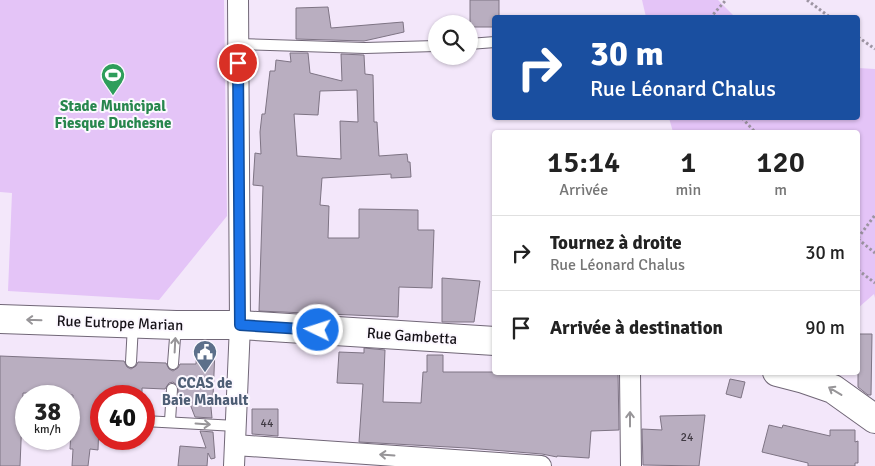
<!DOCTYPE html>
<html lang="fr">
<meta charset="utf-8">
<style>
:root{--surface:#fff;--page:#f2f2f2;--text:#222;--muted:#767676;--line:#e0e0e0}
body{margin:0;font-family:Signika,sans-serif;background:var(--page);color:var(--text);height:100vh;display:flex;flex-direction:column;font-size:19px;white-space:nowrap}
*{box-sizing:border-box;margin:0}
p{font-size:16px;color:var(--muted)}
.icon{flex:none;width:28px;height:28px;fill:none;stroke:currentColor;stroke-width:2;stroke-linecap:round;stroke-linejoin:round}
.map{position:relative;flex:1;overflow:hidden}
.panel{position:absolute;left:492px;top:130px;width:368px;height:245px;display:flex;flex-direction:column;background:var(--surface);border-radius:5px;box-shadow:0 1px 4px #0004}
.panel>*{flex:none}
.top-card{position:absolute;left:492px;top:15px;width:368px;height:105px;border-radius:5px;box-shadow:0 1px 4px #0004;background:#1a4fa0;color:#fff;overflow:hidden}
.tools{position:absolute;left:428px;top:15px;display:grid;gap:10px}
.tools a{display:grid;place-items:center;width:50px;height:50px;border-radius:50%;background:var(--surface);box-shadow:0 1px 4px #0004;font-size:25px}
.speed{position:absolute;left:15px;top:385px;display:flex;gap:10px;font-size:25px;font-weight:700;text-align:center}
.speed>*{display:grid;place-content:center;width:65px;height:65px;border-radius:50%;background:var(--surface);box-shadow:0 1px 4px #0004;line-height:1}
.speed small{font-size:12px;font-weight:400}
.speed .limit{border:8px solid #d22;background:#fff;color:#111}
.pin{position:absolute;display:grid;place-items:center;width:42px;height:42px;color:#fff;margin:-21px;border:2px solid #fff;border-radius:50%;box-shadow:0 1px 5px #0007}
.me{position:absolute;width:55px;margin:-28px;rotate:274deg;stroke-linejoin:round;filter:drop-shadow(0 0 4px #0008)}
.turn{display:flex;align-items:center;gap:18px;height:105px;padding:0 15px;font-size:22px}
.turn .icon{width:65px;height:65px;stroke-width:2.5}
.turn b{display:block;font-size:35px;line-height:42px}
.eta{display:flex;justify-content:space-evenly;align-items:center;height:85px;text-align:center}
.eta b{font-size:30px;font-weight:600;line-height:35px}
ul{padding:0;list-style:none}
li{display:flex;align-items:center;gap:15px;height:75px;padding:0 15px;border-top:1px solid var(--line)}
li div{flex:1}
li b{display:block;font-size:19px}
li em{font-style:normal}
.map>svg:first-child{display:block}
.green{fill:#e4c4f7}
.building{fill:#b9aec0;stroke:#7e7484;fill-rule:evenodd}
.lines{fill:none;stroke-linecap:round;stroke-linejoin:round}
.lane-casing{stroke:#716777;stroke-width:12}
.street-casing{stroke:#716777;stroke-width:22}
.secondary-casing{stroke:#716777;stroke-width:30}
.path{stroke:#9d94a2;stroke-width:3;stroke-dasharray:2.5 2.5;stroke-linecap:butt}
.lane{stroke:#fff;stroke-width:10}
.street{stroke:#fff;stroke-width:20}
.secondary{stroke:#fff;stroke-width:28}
.oneway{stroke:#979598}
.route-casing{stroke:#114b97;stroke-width:12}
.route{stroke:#1a73e8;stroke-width:9}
.labels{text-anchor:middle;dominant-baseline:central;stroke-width:4;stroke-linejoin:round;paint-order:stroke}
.number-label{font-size:12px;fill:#403a43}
.leisure-label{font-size:15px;font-weight:bold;fill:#27864d;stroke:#fcf8ff}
.street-label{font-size:15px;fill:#171319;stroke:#fcf8ff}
.service-label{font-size:15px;font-weight:bold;fill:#4e5e75;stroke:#fcf8ff}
</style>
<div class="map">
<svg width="875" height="466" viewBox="0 0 875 466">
<rect width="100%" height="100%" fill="#f3e7fa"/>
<g class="green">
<polygon points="0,0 224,0 227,216 159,300 8,291 12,193 0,192"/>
<polygon points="642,0 718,0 735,17 646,17"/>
<polygon points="858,68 875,69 875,298 874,294 858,308 858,132 673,132 669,118 858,118"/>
</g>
<g class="building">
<polygon points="470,0 499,0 499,18 495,18 495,27 470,27"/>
<polygon points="328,7 331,28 403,22 404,32 364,41 296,39 296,8"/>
<path d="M290 53H308L310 73 342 81 341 54 364 55 365 74 373 75 374 122H377L379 156 407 154 408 162H410L411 177 391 178V174L322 178 320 205 329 206 328 238H359V209L418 210V230H434L432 288 399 287 398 317 259 311 263 186 253 185 255 153 261 154 260 132 262 114H265L270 71H275L276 60 291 62ZM357 90 358 122 340 121 341 159 297 156 294 114 318 115 320 91Z"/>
<polygon points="442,278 480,281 474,322 442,322"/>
<polygon points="858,334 872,334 871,395 868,395 858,387"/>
<polygon points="364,348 385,350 383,402 421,403 423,372 427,372 427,355 443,355 443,372 618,372 619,430 591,431 589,458 557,456 557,457 542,454 467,448 359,442 363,384 337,383 339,352 364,353"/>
<polygon points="197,349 215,350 213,397 210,397 212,418 195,417 190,404 178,403 178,386 173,382 169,383 165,389 142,388 142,396 100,396 98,450 90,449 88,466 72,466 73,449 70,449 73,395 23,393 20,466 0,466 0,356 124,361 127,367 131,369 136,366 138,362 166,363 169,369 173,371 178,368 180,364 196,364"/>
<polygon points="730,379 745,382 741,398 726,394"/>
<polygon points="252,409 278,409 278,436 252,434"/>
<polygon points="705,415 699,466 643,465 642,429 662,430 660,416"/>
<polygon points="769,425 782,428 783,425 830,436 830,430 855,430 855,442 858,441 858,463 855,463 855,466 808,466 808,463 762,452"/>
<polygon points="200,431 213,432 215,458 211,459 208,453 207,466 178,466 180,446 206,448"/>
</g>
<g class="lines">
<g class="lane-casing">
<g id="lane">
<polyline points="238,44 365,48 436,46"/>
<polyline points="469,44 495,42"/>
<polyline points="131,362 133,325"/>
<polyline points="173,364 176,325"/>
<polyline points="144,421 236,426"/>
<polyline points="170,421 172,389"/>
</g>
</g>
<g class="street-casing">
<g id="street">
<polyline points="630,372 631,466"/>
<polyline points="235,445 541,466"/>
<polyline points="234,466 240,325 238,0"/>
</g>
</g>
<g class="secondary-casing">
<g id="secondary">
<polyline points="0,319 176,325 240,325 495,341"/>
<polyline points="777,372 804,379 833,389 875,419"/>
</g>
</g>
<g class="path">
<polyline points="807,0 831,18"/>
<polyline points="710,18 725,1"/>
<polyline points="858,37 875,49"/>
<polyline points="742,118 755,132"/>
<polyline points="858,238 875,215"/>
<polyline points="858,239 875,253"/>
<polyline points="858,270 875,283"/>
</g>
<use href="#lane" class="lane"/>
<use href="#street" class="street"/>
<use href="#secondary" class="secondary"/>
</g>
<defs><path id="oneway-shaft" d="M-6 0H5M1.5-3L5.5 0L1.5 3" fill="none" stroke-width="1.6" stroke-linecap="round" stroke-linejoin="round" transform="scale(1.25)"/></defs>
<g class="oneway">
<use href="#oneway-shaft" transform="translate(34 320) rotate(-178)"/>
<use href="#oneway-shaft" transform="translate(175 345) rotate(-87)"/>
<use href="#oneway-shaft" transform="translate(835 391) rotate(-149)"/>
<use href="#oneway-shaft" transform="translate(630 419) rotate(-90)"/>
<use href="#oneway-shaft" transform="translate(203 424) rotate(4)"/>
<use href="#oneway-shaft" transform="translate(387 455) rotate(-176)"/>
</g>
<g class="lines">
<g class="route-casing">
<polyline id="route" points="238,63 240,325 318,330"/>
</g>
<use href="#route" class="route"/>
</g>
<defs>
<g id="stadium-pin" transform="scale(1.25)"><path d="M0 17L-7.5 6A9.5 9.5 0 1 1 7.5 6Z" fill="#2e9e5b" stroke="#fcf8ff"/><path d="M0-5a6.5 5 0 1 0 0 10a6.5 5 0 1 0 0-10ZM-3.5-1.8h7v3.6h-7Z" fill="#fff"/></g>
<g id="civic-pin" transform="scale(1.25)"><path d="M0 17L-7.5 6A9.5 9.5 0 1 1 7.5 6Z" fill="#5c6f8a" stroke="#fcf8ff"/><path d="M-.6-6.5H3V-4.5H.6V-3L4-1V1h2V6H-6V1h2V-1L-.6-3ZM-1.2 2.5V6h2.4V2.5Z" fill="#fff"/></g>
</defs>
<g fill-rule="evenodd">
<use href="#stadium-pin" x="113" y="75"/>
<use href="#civic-pin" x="205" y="352"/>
</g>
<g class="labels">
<g class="number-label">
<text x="267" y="423">44</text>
<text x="687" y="437">24</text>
</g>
<g class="leisure-label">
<text x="113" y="106">Stade Municipal<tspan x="113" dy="17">Fiesque Duchesne</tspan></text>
</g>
<g class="street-label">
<text transform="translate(120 323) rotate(2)">Rue Eutrope Marian</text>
<text transform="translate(412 336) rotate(4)">Rue Gambetta</text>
</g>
<g class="service-label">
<text x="205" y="383">CCAS de<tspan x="205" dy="17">Baie Mahault</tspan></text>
</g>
</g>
</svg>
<div class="tools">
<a><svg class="icon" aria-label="search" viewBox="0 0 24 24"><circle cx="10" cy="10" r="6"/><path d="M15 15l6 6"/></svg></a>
</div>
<div class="speed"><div>38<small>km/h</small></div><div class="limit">40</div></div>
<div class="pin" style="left:238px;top:63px;background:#d93025"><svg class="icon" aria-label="arrive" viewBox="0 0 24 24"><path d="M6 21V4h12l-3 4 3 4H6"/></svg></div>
<svg class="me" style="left:318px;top:330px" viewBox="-20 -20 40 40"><circle r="17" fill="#1a73e8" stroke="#fff" stroke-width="3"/><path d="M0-11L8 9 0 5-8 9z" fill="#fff"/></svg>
<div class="top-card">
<div class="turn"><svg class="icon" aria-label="right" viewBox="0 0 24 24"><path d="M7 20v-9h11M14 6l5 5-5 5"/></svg><div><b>30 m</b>Rue Léonard Chalus</div></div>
</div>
<section class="panel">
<div class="eta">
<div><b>15:14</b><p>Arrivée</p></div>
<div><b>1</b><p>min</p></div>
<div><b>120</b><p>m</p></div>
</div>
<ul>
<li><svg class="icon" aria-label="right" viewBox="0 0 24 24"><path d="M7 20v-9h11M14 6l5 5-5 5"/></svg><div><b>Tournez à droite</b><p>Rue Léonard Chalus</p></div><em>30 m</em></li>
<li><svg class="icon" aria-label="arrive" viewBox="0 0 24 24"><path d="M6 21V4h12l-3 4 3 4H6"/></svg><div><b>Arrivée à destination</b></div><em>90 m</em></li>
</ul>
</section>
</div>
